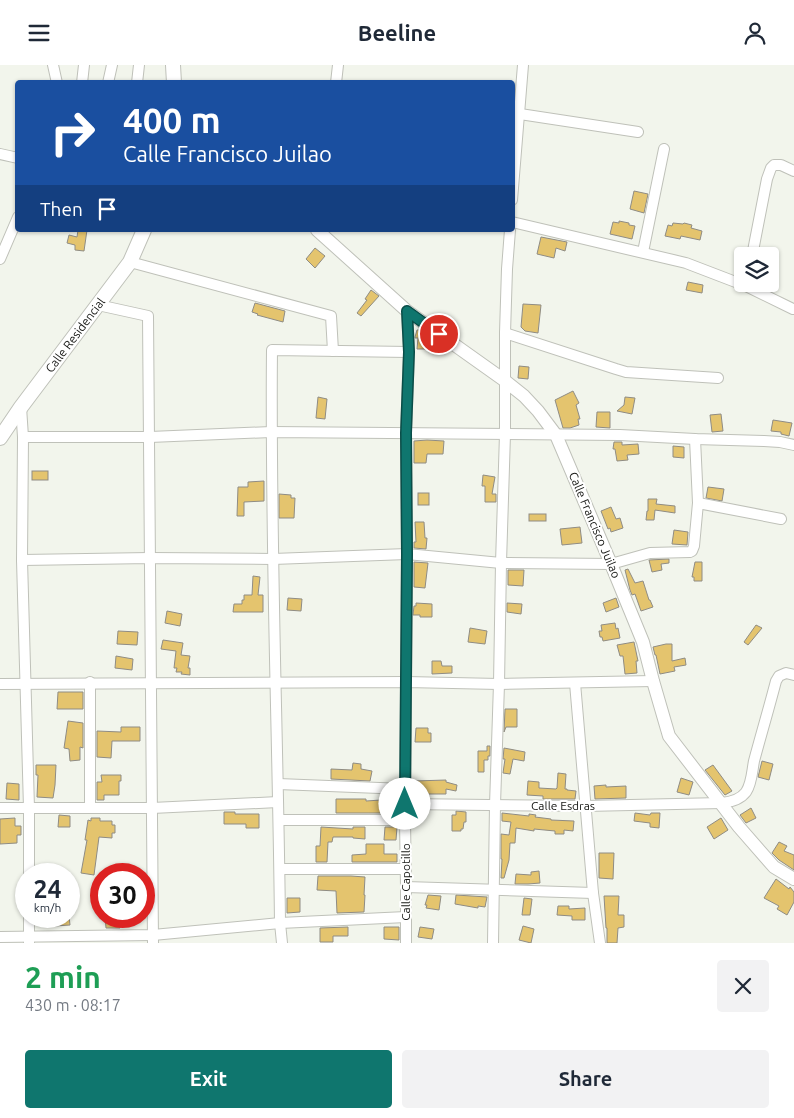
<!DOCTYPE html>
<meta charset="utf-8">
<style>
:root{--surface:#fff;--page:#f2f2f3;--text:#1f2937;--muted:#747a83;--accent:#0f766e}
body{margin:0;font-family:Ubuntu,sans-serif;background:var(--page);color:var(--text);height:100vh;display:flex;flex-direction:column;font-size:19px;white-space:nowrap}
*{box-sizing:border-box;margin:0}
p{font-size:16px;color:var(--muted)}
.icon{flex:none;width:28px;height:28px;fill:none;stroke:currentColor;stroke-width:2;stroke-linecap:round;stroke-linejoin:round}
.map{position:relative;height:878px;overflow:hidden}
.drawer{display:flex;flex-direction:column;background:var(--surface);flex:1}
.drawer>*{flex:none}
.banner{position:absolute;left:15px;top:15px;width:500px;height:152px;border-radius:5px;box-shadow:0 1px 4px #0004;background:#1a4fa0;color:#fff;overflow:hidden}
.controls{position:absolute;left:734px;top:182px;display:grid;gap:10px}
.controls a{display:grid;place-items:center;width:45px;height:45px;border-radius:5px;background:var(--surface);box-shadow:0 1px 4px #0004;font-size:25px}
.speed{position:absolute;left:15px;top:798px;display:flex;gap:10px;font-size:25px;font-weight:700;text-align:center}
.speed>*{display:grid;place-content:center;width:65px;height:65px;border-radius:50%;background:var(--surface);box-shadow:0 1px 4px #0004;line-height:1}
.speed small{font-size:12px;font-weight:400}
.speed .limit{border:8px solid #d22;background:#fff;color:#111}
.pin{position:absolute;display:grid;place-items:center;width:42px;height:42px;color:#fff;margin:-21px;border:2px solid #fff;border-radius:50%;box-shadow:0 1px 5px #0007}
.me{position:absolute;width:55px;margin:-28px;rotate:0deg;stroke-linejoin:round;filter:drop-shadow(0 0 4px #0008)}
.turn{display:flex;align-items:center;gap:18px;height:105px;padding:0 25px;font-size:22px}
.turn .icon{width:65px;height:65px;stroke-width:2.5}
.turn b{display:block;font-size:35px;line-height:42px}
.then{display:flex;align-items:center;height:48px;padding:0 25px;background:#0003;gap:10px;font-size:19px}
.round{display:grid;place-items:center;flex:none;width:52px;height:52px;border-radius:5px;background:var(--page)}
.summary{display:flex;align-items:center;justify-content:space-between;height:85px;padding:0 25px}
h1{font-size:30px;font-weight:700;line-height:38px;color:#1e9e55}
.button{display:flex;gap:10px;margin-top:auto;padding:10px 25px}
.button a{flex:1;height:58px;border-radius:5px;background:var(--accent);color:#fff;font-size:20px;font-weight:700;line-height:58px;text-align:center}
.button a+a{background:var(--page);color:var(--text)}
header{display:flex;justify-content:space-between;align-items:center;height:65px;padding:0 25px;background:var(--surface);font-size:22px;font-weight:700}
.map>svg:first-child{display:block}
.building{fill:#e4c46e;stroke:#8f8c84}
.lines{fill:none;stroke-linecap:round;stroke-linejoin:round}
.minor-casing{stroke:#bfc1b9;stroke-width:12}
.tertiary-casing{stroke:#bfc1b9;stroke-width:14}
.secondary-casing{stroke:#bfc1b9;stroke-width:16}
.minor{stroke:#fff;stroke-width:10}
.tertiary{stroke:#fff;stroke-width:12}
.secondary{stroke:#fff;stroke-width:14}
.route-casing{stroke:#0a4d48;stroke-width:12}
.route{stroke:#0f766e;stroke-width:9}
.labels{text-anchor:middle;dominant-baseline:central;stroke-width:4;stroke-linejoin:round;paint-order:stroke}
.street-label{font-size:12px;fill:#151613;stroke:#fff}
</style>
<header><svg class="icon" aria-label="menu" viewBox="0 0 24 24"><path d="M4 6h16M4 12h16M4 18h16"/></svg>Beeline<svg class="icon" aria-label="person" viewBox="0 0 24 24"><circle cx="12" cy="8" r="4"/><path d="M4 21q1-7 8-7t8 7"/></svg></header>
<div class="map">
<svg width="794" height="878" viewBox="0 0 794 878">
<rect width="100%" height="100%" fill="#f2f5ec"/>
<g class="building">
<polygon points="634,126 648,129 644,148 630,144"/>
<polygon points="619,156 629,158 629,160 635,161 632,174 610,169 613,157 619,158"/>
<polygon points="673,158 683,159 684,158 692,160 691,163 702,166 700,175 681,171 680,174 665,171 668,160 672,161"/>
<polygon points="78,165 87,165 84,186 75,185 75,180 67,178 69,170 77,172"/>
<polygon points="541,172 567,177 565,186 556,183 554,193 537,189"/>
<polygon points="315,183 325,191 315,203 306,194"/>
<polygon points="688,217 703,220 702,228 686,225"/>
<polygon points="371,225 379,231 361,251 357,248 367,235 365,234"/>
<polygon points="255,238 285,246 283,257 257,250 258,249 252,247"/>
<polygon points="523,239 541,240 538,268 525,266 521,262"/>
<polygon points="417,265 420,265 428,271 427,284 417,284 418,273 415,273 415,272"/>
<polygon points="519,301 529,302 528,314 518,313"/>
<polygon points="573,326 579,338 576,340 580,354 578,354 579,360 570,363 563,363 555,335"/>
<polygon points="318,332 327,334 325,354 316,353"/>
<polygon points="625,332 635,333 632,349 617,346 624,340"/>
<polygon points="597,347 610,347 610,363 596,362"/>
<polygon points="721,349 723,366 712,367 710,350"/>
<polygon points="773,355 792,358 789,371 781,369 781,367 771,366"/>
<polygon points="427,375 444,376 443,389 427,389 426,398 414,398 414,376"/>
<polygon points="614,377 622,377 622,380 638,379 639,389 627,390 628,395 617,396 615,384 613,384"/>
<polygon points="673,381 684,382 684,393 673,392"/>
<rect x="32" y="406" width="16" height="9"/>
<polygon points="483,410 495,412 492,429 496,429 496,437 485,437 485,421 482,421"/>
<polygon points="264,416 264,436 244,437 244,451 237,451 238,422 248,422 248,417"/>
<polygon points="708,422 724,424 722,436 706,433"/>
<rect x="418" y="428" width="11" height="12"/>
<polygon points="279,429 291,430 291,433 295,433 294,453 279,453"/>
<polygon points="648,434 657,434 656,439 675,441 675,448 655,445 654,455 646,455 647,446 648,446"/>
<polygon points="611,442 616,454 620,453 623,463 611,467 610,463 608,464 601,446"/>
<rect x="529" y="449" width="17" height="7"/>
<polygon points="415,457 424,457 425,473 427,473 426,484 414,483 414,477 416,477"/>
<polygon points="580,462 582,478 562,480 560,464"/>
<polygon points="674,465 688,467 687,480 672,479"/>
<polygon points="669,494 669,498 661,499 662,505 652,507 649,495"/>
<polygon points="414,497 428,498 425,523 414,522"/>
<polygon points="695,497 702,497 702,516 694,516 694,512 692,512"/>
<polygon points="628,504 635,518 643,516 649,535 650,535 653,542 641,546 635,529 632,530 630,525 625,505"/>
<polygon points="508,505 524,505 523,521 508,520"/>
<polygon points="253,511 260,512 258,530 263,530 263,547 233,547 234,539 242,539 242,535 244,535 244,530 252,530"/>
<polygon points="288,533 302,534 301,546 287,545"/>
<polygon points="616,533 619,542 606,547 603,538"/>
<polygon points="416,538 432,539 432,552 420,552 420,550 413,550 414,541 416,541"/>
<polygon points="507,538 522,539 521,549 507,547"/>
<polygon points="167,546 182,549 180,561 165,558"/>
<polygon points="615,558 616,564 618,563 620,573 603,576 602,572 600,572 599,566 602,566 601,560"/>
<polygon points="756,560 762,563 748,580 744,577"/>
<polygon points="470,563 487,566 485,579 468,577"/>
<polygon points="118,566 138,567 137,580 117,579"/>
<polygon points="163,575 183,578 181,590 190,591 188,603 190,603 190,610 181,609 182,607 176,607 177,603 174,603 176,586 161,584"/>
<polygon points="634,577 638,596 636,596 637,608 625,609 623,591 620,591 617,580"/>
<polygon points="666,579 672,579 672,596 685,593 686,600 674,602 675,606 660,609 656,590 655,590 653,582"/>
<polygon points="116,591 133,594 132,605 115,603"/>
<polygon points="432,596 441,596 442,601 452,601 452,608 432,609"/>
<polygon points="58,627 83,627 83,644 57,644"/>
<polygon points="505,644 517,644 517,662 506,662 504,667"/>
<polygon points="68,656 83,658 83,683 80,682 80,695 70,696 69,684 64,683"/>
<polygon points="121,662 140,662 140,676 112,676 111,693 97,692 97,666 121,667"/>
<polygon points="416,663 428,663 428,668 431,668 431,677 415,677"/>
<polygon points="487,681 490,681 490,691 488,691 488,695 484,695 484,707 478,707 478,686 487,686"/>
<polygon points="504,683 525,687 524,696 513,694 510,709 503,708 505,694 503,694"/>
<polygon points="762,696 773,699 769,715 758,712"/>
<polygon points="353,698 361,699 361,704 372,706 370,716 331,714 331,704 352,705"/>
<polygon points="36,700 56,700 55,720 53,733 37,732 38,710 36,710"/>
<polygon points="713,700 732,726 725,730 705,705"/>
<polygon points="558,708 566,709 565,724 567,724 567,725 576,726 575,734 543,734 543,731 527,730 528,716 539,717 539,723 556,724 557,723"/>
<polygon points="101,710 121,710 121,716 119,716 119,730 104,730 104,735 97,735 97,717 102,717"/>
<polygon points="681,713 693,717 689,730 677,727"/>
<polygon points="446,715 446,717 457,720 456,726 446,724 446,729 422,729 421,722 414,722 414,716"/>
<polygon points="7,718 19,719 19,735 6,734"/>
<polygon points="606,720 606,722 626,721 626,733 595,734 594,721"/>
<polygon points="336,734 366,734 366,736 381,735 381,748 336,748"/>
<polygon points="751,743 756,753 746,758 740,750"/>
<polygon points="456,746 466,747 466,757 464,757 463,764 461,764 461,766 452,766 452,750 456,750"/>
<polygon points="224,747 235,747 235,749 259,749 259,763 246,763 246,759 224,759"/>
<polygon points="502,748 529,751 529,749 536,750 535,752 551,754 551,755 574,756 573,766 564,765 564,769 555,769 555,766 534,764 534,766 516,763 515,778 510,778 509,795 504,813 501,813 502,794 501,794 501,769 509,770 511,757 502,756"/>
<polygon points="635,748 650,750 651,748 660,748 659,763 650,762 650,758 634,756"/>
<polygon points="59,750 70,751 70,762 58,762"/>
<polygon points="15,753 15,761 21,761 21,770 17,770 17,778 0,779 0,754"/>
<polygon points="91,753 100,753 100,756 112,756 112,760 115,760 115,768 112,768 112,773 99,772 94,810 81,808 87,775 85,775 88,755 91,756"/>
<polygon points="721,753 728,765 714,774 707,762"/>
<polygon points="321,762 353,764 353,762 365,762 365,774 353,773 353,772 333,772 332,777 328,777 327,797 316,797 316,781 320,781"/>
<polygon points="385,762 397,762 396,775 384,775"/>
<polygon points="779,777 787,781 784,786 794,790 794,805 779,795 772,788"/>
<polygon points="366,779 384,779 384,789 397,789 397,797 352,797 352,790 366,789"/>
<polygon points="599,788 614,788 613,814 599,813"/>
<polygon points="539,806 540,818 528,819 515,819 516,809 531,810 531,807"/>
<polygon points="318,811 351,811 365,812 364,830 365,830 364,847 337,848 336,826 317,825"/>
<polygon points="776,814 789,824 790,822 794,827 794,837 787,850 777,844 779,841 764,833"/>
<polygon points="428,830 441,831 439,845 426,843 427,840 425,840"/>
<polygon points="456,830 487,832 485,842 478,841 478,843 455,839"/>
<polygon points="604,831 619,831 618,850 624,850 624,862 618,863 617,878 607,878 607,863 606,863"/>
<polygon points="287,833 300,833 300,847 287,848"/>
<polygon points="524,833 532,834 530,850 522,850"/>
<polygon points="558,841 569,841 569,844 585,843 585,855 572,855 572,851 557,850"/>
<polygon points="55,851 69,851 70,860 55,861"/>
<polygon points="105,851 120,851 120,863 106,863"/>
<polygon points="523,861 534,864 531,878 519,875"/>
<polygon points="348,862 348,871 333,871 333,877 320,877 320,863"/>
<polygon points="384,862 399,862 399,875 384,874"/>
<polygon points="420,862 434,864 432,874 418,872"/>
</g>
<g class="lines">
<g class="minor-casing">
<g id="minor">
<polyline points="53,0 57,18"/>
<polyline points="82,18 84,0"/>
<polyline points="108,18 112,0"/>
<polyline points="137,18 139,0"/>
<polyline points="336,18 338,0"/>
<polyline points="520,49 638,67"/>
<polyline points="0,89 18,93"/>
<polyline points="512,135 523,0"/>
<polyline points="512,157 686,198 746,221 793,244"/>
<polyline points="643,187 664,84"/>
<polyline points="752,191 767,114 771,103 774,100 781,100 794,106"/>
<polyline points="0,194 18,152"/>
<polyline points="130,197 331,251 333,286"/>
<polyline points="98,240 148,251 153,878"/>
<polyline points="505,268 616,304 626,307 718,313"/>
<polyline points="21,342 23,372 22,495 29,743 29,809"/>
<polyline points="23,372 150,372 271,367 620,370 695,374 764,376 780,377 794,380"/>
<polyline points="698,438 781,454"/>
<polyline points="22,495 150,493 273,494 407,489 501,498 611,499 650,488 690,487 692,486 694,481 698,438 695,374"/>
<polyline points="90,617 90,743"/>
<polyline points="575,618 593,828 600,878"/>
<polyline points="0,619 406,617 499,619 653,616"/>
<polyline points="278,719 405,724"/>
<path d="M405 739 585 741 722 738C731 737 740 735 746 727 752 718 752 706 754 696 761 670 769 643 776 616L779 611 786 608 794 610"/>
<polyline points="0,743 152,743 278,737"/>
<polyline points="279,755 405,755"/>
<polyline points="280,804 406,804"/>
<polyline points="406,822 593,828"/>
<polyline points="0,872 153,870 280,858 406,852"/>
<polyline points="29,878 29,851"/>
<path d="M282 878 280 858C278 667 270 476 272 285L409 287"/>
<polyline points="406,878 406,822 405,755 407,489 406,368 409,287 407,246"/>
<polyline points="493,878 495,740 499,619 501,498 505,369 505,268 507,204 510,165"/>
</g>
</g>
<g class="tertiary-casing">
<polyline id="tertiary" points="317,165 407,246 504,315 524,331 538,346 556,370 611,499 643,577 653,616 669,671 739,762 774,802 794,814"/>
</g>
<g class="secondary-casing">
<g id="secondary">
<polyline points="173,0 174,18"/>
<polyline points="0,373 21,342 130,197 144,165"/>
</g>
</g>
<use href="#minor" class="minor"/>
<use href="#tertiary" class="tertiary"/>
<use href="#secondary" class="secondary"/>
</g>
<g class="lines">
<g class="route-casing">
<polyline id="route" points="405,739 407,489 406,368 409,287 407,246 439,269"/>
</g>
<use href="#route" class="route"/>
</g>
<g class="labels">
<g class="street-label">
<text transform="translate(75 270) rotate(-53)">Calle Residencial</text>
<text transform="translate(595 460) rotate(67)">Calle Francisco Juilao</text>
<text x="563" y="740">Calle Esdras</text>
<text transform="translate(405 817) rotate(-90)">Calle Capotillo</text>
</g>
</g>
</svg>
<div class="controls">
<a><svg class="icon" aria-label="layers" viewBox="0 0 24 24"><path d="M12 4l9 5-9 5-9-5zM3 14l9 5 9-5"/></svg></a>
</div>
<div class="speed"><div>24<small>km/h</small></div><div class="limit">30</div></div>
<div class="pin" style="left:439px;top:269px;background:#d93025"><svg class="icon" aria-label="arrive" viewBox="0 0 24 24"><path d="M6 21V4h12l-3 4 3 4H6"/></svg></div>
<svg class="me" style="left:405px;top:739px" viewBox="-20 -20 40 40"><circle r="19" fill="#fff"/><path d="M0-13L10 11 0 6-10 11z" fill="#0f766e"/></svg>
<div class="banner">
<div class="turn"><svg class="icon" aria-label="right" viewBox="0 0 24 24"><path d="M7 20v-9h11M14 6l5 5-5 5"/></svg><div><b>400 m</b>Calle Francisco Juilao</div></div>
<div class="then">Then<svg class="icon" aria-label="arrive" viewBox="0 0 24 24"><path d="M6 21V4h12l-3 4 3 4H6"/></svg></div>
</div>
</div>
<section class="drawer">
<div class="summary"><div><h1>2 min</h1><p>430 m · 08:17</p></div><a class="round"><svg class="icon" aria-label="close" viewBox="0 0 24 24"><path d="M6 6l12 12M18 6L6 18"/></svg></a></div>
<div class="button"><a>Exit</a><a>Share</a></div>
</section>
